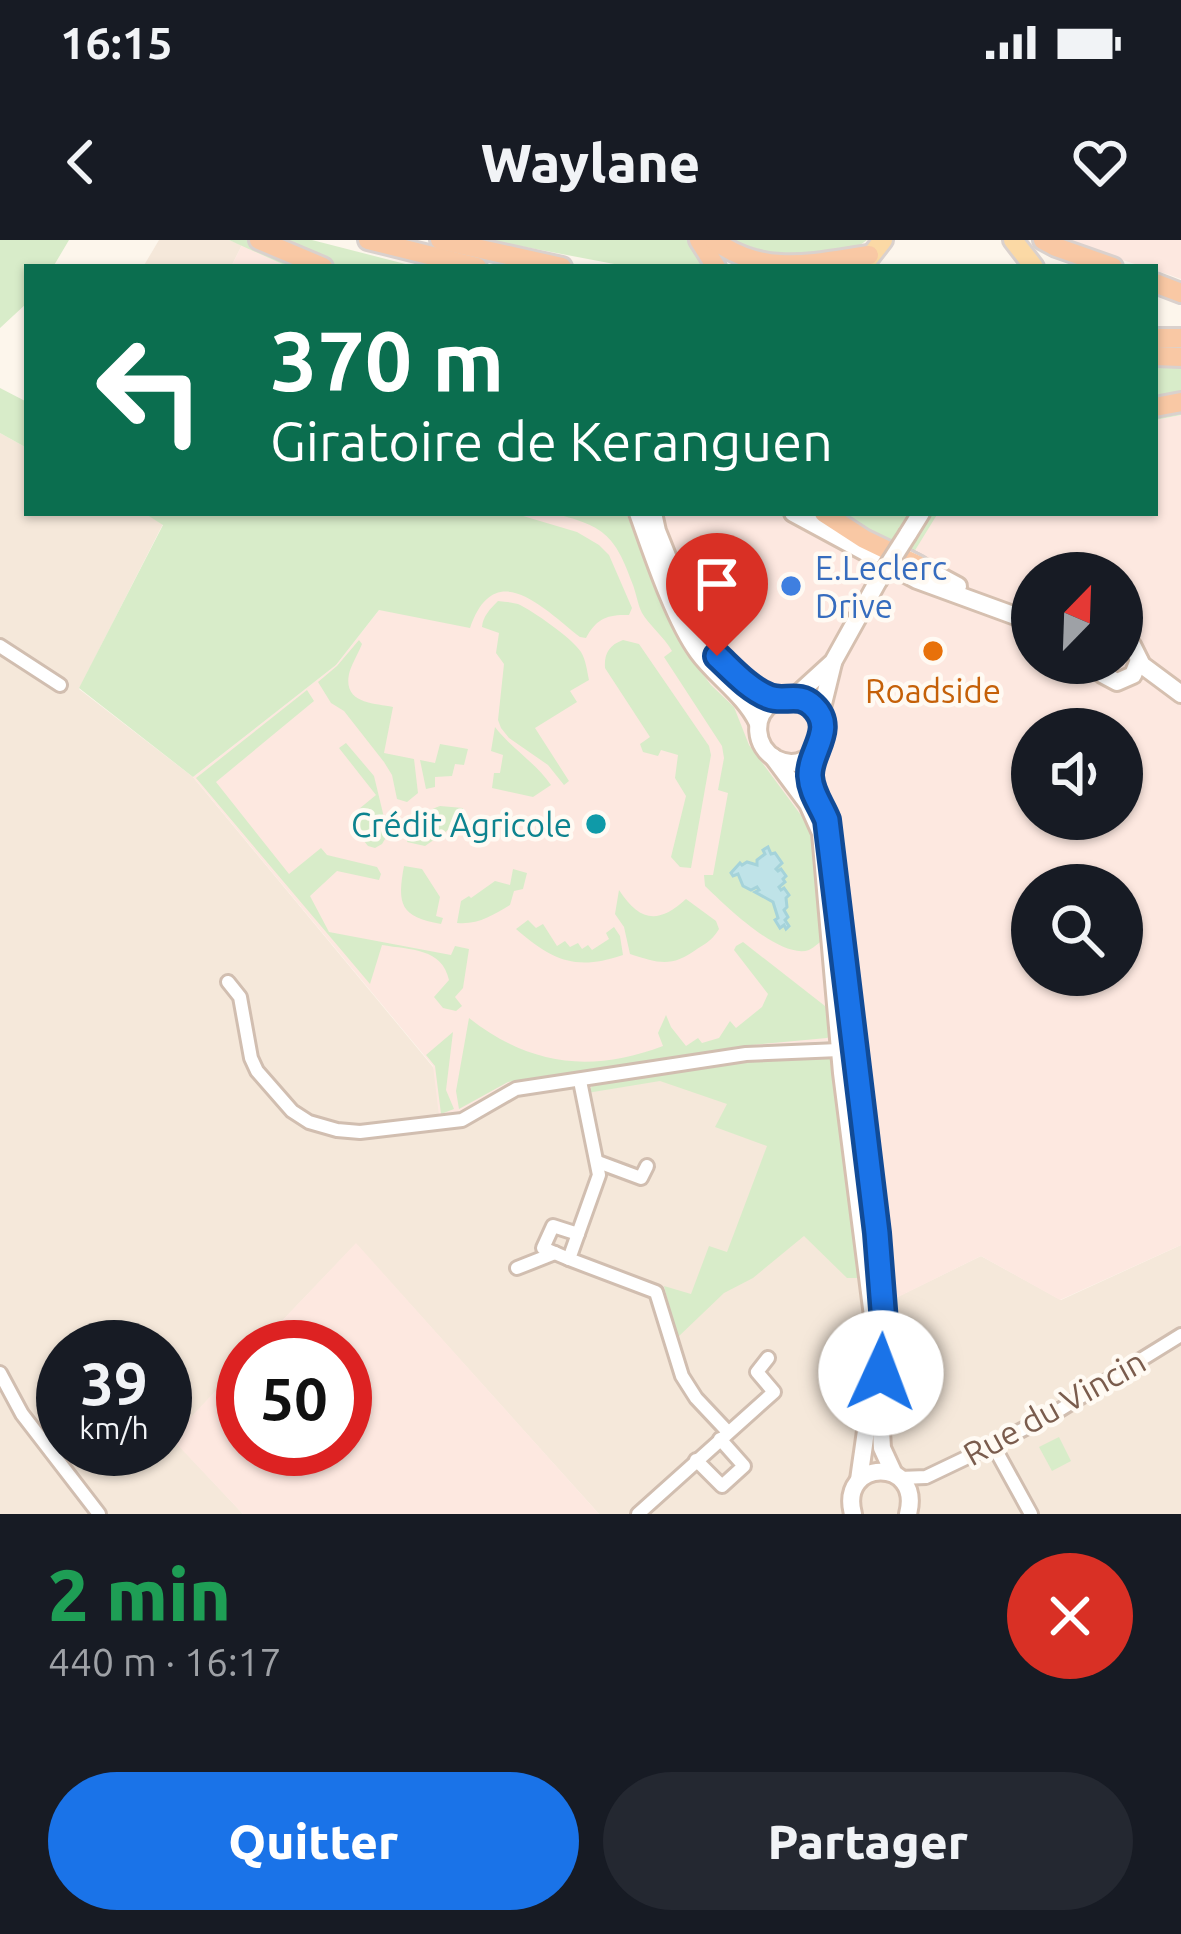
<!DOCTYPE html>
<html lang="fr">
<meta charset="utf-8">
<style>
:root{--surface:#171b24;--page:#242831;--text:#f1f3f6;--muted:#9ea1a6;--accent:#1a73e8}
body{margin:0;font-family:Ubuntu,sans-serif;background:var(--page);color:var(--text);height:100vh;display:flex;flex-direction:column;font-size:45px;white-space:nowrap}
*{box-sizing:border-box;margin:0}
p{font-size:39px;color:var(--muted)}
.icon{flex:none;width:66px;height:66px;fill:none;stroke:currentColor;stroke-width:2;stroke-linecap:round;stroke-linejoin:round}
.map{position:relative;height:1274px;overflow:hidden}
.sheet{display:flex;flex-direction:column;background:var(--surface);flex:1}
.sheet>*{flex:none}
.hud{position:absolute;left:24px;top:24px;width:1134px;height:252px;border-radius:0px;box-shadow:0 3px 9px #0004;background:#0b6e4f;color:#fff;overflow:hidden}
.needle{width:78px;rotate:23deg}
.tools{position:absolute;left:1011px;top:312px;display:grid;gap:24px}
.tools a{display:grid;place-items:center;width:132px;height:132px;border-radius:50%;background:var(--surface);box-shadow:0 3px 9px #0004;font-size:60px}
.speed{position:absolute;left:36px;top:1080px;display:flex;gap:24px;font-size:60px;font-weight:700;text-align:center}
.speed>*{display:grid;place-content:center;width:156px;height:156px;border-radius:50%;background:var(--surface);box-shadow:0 3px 9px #0004;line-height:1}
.speed small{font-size:30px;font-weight:400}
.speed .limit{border:18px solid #d22;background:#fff;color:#111}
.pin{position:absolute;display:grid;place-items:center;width:102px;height:102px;color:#fff;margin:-123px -51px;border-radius:50% 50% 50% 0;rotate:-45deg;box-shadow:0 0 12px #0007}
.pin .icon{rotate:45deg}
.me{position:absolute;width:132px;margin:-66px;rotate:2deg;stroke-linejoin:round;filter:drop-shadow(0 0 9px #0008)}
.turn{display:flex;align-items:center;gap:42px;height:252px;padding:0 48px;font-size:54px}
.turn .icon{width:156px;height:156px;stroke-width:2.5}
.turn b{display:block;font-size:84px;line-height:102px}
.round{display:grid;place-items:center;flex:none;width:126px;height:126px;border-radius:63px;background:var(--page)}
.summary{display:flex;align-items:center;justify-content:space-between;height:204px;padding:0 48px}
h1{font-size:72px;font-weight:800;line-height:90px;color:#1e9e55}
.action{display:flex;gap:24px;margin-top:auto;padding:24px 48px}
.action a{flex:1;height:138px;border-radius:72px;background:var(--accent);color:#fff;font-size:48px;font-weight:800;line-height:138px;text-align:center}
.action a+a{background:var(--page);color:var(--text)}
.status{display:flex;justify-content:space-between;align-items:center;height:84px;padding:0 60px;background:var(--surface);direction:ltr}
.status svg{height:33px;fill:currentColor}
header{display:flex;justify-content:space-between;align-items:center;height:156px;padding:0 48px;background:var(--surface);font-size:54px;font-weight:800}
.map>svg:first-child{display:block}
.residential{fill:#f5e8da;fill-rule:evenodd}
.commercial{fill:#fde8e0;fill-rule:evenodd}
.green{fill:#d8ecc9}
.water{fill:#bfe3e8;stroke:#a5d3da;stroke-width:3}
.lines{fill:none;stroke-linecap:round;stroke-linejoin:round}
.minor-casing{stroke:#d1beb0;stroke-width:18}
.secondary-casing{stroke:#d6c0b0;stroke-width:22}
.primary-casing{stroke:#dad1cd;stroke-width:24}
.trunk-casing{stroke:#dad1cd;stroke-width:24}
.minor{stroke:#fff;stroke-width:12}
.secondary{stroke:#fff;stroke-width:16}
.primary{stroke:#fbd9a5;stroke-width:18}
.trunk{stroke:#f9c8a4;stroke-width:18}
.secondary-bridge-casing{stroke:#d6c0b0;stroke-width:22;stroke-linecap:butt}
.secondary-bridge{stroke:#fff;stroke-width:16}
.route-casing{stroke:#114b97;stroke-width:30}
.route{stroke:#1a73e8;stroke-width:21}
.shop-dot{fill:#3f7fe0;stroke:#fffaf3;stroke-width:4.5}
.food-dot{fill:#e8710a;stroke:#fffaf3;stroke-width:4.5}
.culture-dot{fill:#0f9aa8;stroke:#fffaf3;stroke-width:4.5}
.labels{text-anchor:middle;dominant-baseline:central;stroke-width:9;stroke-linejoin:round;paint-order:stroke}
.shop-label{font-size:33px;fill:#366cbe;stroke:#fffaf3;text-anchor:start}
.food-label{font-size:33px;fill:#c56008;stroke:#fffaf3}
.culture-label{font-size:33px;fill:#0d838f;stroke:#fffaf3;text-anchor:end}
.street-label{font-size:33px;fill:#7a5c4d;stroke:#fffaf3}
</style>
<div class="status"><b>16:15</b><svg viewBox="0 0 49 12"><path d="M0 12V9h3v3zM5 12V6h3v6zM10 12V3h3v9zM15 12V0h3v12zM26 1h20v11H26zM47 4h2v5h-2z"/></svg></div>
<header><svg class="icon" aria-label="back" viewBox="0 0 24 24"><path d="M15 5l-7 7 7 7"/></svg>Waylane<svg class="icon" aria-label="heart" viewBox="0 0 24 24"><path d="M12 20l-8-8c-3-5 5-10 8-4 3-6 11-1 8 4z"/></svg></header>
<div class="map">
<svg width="1181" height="1274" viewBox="0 0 1181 1274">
<rect width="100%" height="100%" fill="#fdf6ec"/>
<g class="residential">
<polygon points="159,0 229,0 242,5 231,27 143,27"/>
<path d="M0 193 27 208V273H144L163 284 79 449 193 537 433 827 456 874 508 843 755 807 863 798 889 1061 981 1016 1061 1060 1181 1005V1274H599L356 1004 257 1107H243V1122L172 1198 243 1274H0ZM63 1107H165V1209H63Z"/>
</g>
<g class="commercial">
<polygon points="1061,0 1181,0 1181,39 1155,30 1155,27 1144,27"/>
<polygon points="242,5 289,27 231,27"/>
<path d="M1181 175V1005L1060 1060 981 1016 888 1062 862 798 755 807 508 843 456 874 439 876 433 826 193 537 336 425 379 370 417 273H811L851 296 868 288 934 278 938 273H1155V180ZM1032 333H1122V423H1032ZM1032 489H1122V579H1032ZM1032 645H1122V735H1032Z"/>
<polygon points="356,1003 599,1274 243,1274 171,1198 243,1122 243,1209 345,1209 345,1107 257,1107"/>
</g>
<g class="green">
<polygon points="0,0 69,0 53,27 27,27 27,63 0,88"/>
<polygon points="229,0 312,0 417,27 289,27"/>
<polygon points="488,0 691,0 709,27 630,27"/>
<polygon points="723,0 867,0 853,10 774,18"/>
<polygon points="1155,128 1181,128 1181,175 1155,180"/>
<polygon points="0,148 27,162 27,208 0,193"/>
<path d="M144 273H513L577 292 599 305 609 315 632 368 629 375C607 374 596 379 586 398L580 397C543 368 495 316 470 388L379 370 336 425 193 537 79 448 163 285Z"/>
<path d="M551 273H626L683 408 711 445 734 467 749 505 809 586 814 599 825 699C819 702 815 707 809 710 780 720 725 665 705 646L704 635H713L728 553 718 550 724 518 722 506 664 417 672 411C664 397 649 385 642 373 638 365 636 353 633 345 615 294 603 285 551 273Z"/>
<polygon points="811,273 938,273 914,312 869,289 851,296"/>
<path d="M498 361C505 362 511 362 518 364 533 371 572 398 581 412 586 420 587 431 589 440L570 451 577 462 535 488 569 541 564 545 548 525 509 498 501 488 498 480 504 424 496 413 499 393 482 387C483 376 490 369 498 361Z"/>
<path d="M359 400 362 404C358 414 351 425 349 434 343 464 374 463 393 467L384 513 414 519 418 553 407 562 397 559 392 535 384 522 344 471 331 463 318 442 337 426Z"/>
<path d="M623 400 639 404 709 506 711 515 691 628 680 627 671 617 686 556 675 538 678 515 661 510 658 516 643 512 640 504 650 497 605 428C604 414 609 405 623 400Z"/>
<path d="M307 450 314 461 216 542 289 634 321 608 327 615 377 627 381 634 379 640 337 631 310 656 329 692 451 715 455 706 469 709 463 748 455 757 462 766 456 771 443 768 434 757 449 740C442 708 411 710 382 705L370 744 196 538Z"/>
<path d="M495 487C512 509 535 522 551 545L533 557 492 548 494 533H500L503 515 491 511Z"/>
<polygon points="346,503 374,536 388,594 382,604 375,608 368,606 350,583 361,573 359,569 376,555 339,508"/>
<polygon points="440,504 468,509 464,525 455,524 452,536 435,537 435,547 426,549 420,520 435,523"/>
<path d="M440 566 463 568 461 581 425 606 407 602C413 582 421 573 440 566Z"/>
<path d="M404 626 422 629 440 657 436 676 443 678 441 684C400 677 397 664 404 626Z"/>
<path d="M513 629 527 633 523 649 514 651 510 665C493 675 478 685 457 683L461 661 469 656 471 658 495 641 510 645Z"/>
<path d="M619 650C639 681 658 685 686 659L716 681 719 689C713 699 707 703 697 709 671 728 659 723 630 714L624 687 615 674Z"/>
<path d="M528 680 536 688 543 684 557 706 565 701 570 707 578 703 582 709 588 705 592 710 609 699 606 693 614 687 620 696 623 715C576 731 553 721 516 689Z"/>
<path d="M743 702 825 766 830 773 831 796 827 798 752 805 508 842 459 869 456 851 469 778C530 826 591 833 663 806L658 793 666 775 671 787 686 806 698 798 702 803 719 798 730 781 736 788 762 767 768 754 734 710 736 706Z"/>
<polygon points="453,792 446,850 454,869 441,874 435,826 426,815"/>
<polygon points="753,817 831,818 862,1038 847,1038 804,996 753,1038 724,1053 677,1098 664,1046 691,1054 709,1006 727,1012 767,906 715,887 727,864 660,841 587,853 595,842"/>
<polygon points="1059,1197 1071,1221 1052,1231 1039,1207"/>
</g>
<polygon class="water" points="768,607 771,614 775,613 782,623 776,629 778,631 781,629 786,636 783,639 785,642 779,647 781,650 784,648 789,655 786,658 787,667 784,670 788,677 785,680 789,686 786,689 784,685 780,688 775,680 778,678 773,662 755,652 759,650 757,647 751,650 743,646 738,634 733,636 731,633 740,623 742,625 747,622 757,625 757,620 765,614 763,610"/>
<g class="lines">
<g class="minor-casing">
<g id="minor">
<polyline points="0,406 60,445"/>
<polyline points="228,742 240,757 251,818 257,831 292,871 309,882 337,890 360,892 462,880 516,849 746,814 839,810"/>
<polyline points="580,841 599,935 569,1019 656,1052 682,1136 696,1158 728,1192"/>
<polyline points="598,922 641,938 647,926"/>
<polyline points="569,1019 543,1008 553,986 578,994"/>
<polyline points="517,1028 555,1013"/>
<polyline points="0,1133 22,1174 99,1274"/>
<polyline points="993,1205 1031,1274"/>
<polyline points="696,1220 722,1246 744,1226 720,1199"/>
<polyline points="900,1238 926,1237 993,1205 1058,1171 1181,1095"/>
<polyline points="638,1274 774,1152 757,1132 768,1118"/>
</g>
</g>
<g class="secondary-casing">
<g id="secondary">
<path d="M638 273C652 312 674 379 698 412 716 437 744 454 758 483"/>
<path d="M653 273 657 291C684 357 706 430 777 460"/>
<polyline points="793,273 917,340 1032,382"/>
<polyline points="908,294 921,273"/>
<polyline points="906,318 958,346"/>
<polyline points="1122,400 1132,405 1142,425 1181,454"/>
<polyline points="1097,423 1102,434 1117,442 1133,435 1139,420"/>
<path d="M793 457C848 469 818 540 776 519 754 507 752 476 772 463 781 457 790 457 799 453L833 422 878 341"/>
<polyline points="820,476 833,423"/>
<path d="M813 514C808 536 812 551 822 570"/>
<path d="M773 517 808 564 821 593 842 833 874 1084C876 1136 866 1188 859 1240"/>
<polyline points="839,678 877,993 881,1052"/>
<polyline points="879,1155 882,1208 894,1234"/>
<path d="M853 1274C838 1218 923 1217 908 1274"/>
</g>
</g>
<g class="primary-casing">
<g id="primary">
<polyline points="1013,0 1034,27"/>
<polyline points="862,27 883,0"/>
</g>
</g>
<g class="trunk-casing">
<g id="trunk">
<polyline points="259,0 323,27"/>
<polyline points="368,0 477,27"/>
<polyline points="440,0 562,27"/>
<polyline points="699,0 716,27"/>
<path d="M714 0C763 37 814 23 869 15"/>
<polyline points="1043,0 1056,7 1113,27"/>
<polyline points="1155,43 1181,53"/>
<polyline points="1155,98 1181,98"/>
<polyline points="1155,116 1181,117"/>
<polyline points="1155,167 1181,162"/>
<polyline points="824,273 864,299 918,325"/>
</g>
</g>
<use href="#minor" class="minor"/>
<use href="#secondary" class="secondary"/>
<use href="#primary" class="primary"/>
<use href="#trunk" class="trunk"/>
<g class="secondary-bridge-casing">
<polyline id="secondary-bridge" points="878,341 908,294"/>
</g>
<use href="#secondary-bridge" class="secondary-bridge"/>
</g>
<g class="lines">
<g class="route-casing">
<path id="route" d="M717 416C733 431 749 449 769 457 784 463 799 452 813 466 837 489 809 511 810 536 811 553 821 565 827 580L877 993 884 1082 881 1133"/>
</g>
<use href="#route" class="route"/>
</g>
<circle class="shop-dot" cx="791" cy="346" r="12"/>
<circle class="food-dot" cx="933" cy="411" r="12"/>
<circle class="culture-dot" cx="596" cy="584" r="12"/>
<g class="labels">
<g class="shop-label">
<text x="815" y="327">E.Leclerc<tspan x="815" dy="38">Drive</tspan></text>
</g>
<g class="food-label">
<text x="933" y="450">Roadside</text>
</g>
<g class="culture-label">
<text x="572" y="584">Crédit Agricole</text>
</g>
<g class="street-label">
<text transform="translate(1054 1167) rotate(-29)">Rue du Vincin</text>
</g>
</g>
</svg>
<div class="tools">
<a><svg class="needle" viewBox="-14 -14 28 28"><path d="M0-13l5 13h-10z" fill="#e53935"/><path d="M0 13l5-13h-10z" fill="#9ea1a6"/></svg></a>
<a><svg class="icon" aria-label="sound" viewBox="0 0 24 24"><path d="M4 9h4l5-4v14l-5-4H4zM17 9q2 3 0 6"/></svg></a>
<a><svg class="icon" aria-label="search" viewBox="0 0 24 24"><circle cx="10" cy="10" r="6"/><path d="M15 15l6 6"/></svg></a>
</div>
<div class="speed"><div>39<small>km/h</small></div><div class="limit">50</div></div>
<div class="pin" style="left:717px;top:416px;background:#d93025"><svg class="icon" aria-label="arrive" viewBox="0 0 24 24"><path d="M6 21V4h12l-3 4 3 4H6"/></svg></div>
<svg class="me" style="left:881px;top:1133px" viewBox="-20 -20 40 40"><circle r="19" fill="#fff"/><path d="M0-13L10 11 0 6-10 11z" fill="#1a73e8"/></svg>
<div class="hud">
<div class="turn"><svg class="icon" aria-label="left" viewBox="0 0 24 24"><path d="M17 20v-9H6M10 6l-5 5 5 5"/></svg><div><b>370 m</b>Giratoire de Keranguen</div></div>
</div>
</div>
<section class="sheet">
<div class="summary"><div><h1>2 min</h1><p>440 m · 16:17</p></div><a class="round" style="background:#d93025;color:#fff"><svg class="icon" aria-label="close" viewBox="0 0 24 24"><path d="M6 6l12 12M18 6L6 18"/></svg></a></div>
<div class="action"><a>Quitter</a><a>Partager</a></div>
</section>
